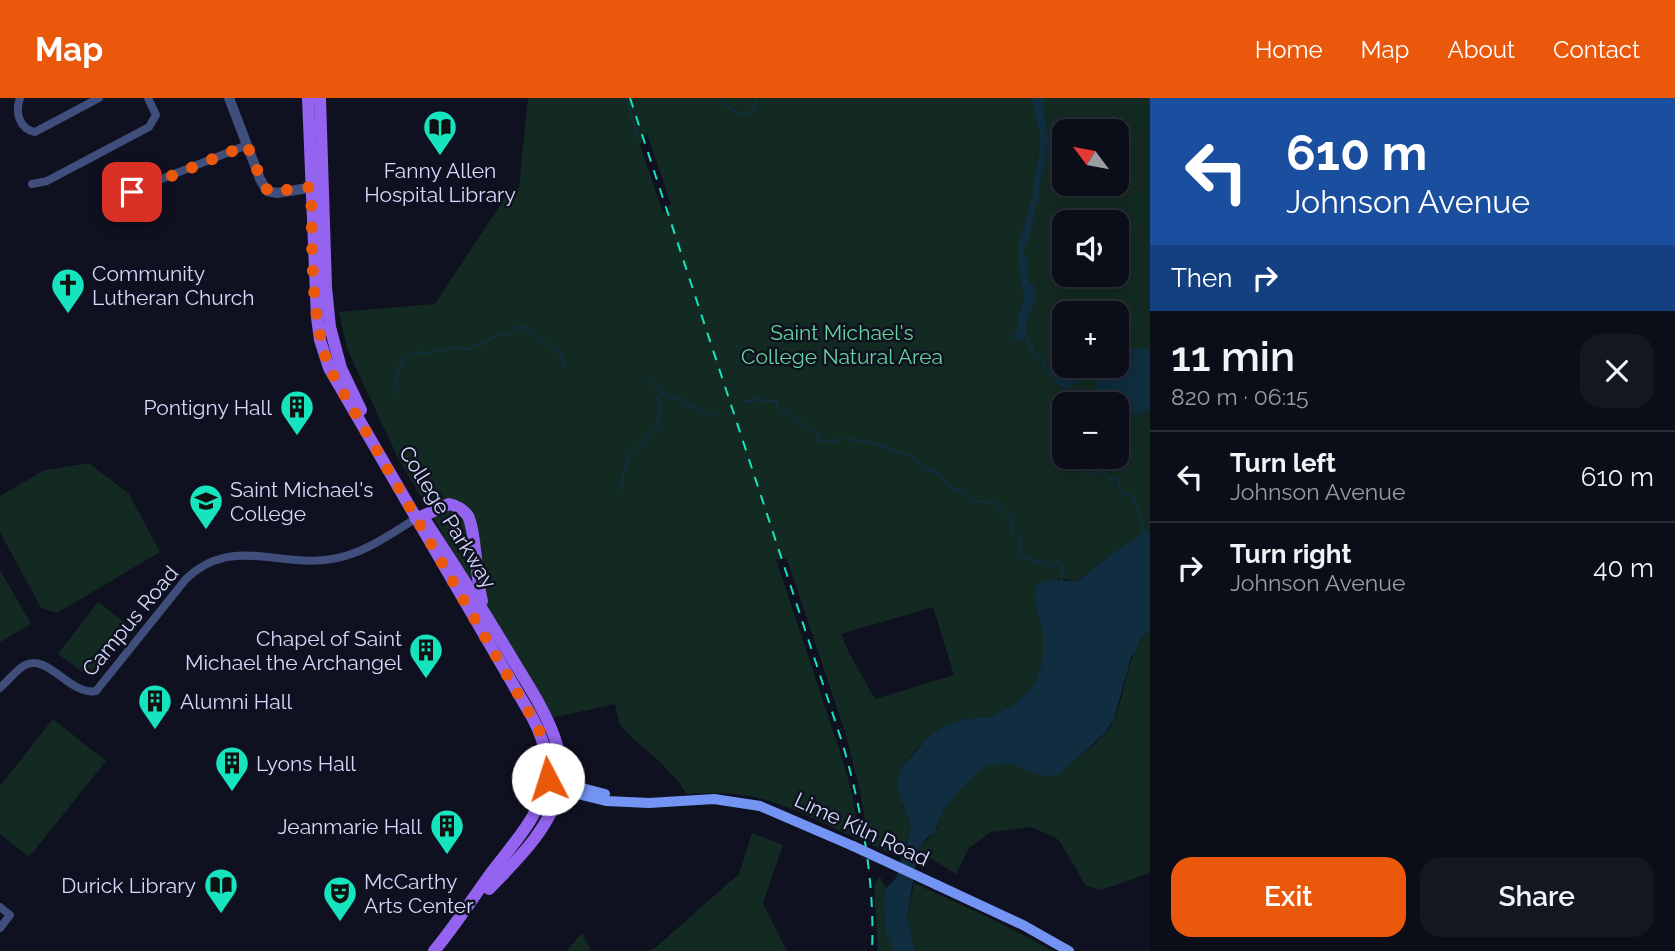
<!DOCTYPE html>
<meta charset="utf-8">
<style>
:root{--surface:#0b0d18;--page:#141621;--text:#f1f3f6;--muted:#9a9ca2;--line:#2b2d37;--accent:#ea580c}
body{margin:0;font-family:Raleway,sans-serif;background:var(--page);color:var(--text);height:100vh;display:flex;flex-direction:column;font-size:26px;white-space:nowrap}
*{box-sizing:border-box;margin:0}
p{font-size:23px;color:var(--muted)}
.icon{flex:none;width:38px;height:38px;fill:none;stroke:currentColor;stroke-width:2;stroke-linecap:round;stroke-linejoin:round}
.map{position:relative;flex:1;overflow:hidden}
.sheet{display:flex;flex-direction:column;background:var(--surface);width:525px}
.sheet>*{flex:none}
.top-card{background:#1a4fa0;color:#fff;overflow:hidden}
.needle{width:46px;rotate:302deg}
.controls{position:absolute;left:1052px;top:21px;display:grid;gap:14px}
.controls a{display:grid;place-items:center;width:77px;height:77px;border-radius:14px;background:var(--surface);box-shadow:0 4px 18px #0003,0 0 0 2px var(--line);font-size:35px}
.pin{position:absolute;display:grid;place-items:center;width:60px;height:60px;color:#fff;margin:-30px;border-radius:14px;box-shadow:0 4px 10px #0006}
.me{position:absolute;width:77px;margin:-38px;rotate:355deg;stroke-linejoin:round;filter:drop-shadow(0 0 5px #0008)}
.turn{display:flex;align-items:center;gap:24px;height:147px;padding:0 21px;font-size:32px}
.turn .icon{width:91px;height:91px;stroke-width:2.5}
.turn b{display:block;font-size:49px;line-height:60px}
.then{display:flex;align-items:center;height:66px;padding:0 21px;background:#0003;gap:14px;font-size:26px}
.round{display:grid;place-items:center;flex:none;width:74px;height:74px;border-radius:21px;background:var(--page)}
.summary{display:flex;align-items:center;justify-content:space-between;height:119px;padding:0 21px}
h1{font-size:42px;font-weight:600;line-height:52px}
.button{display:flex;gap:14px;margin-top:auto;padding:14px 21px}
.button a{flex:1;height:80px;border-radius:21px;background:var(--accent);color:#fff;font-size:28px;font-weight:600;line-height:80px;text-align:center}
.button a+a{background:var(--page);color:var(--text)}
ul{padding:0;list-style:none}
li{display:flex;align-items:center;gap:21px;height:91px;padding:0 21px;border-top:2px solid var(--line)}
li div{flex:1}
li b{display:block;font-size:26px}
li em{font-style:normal}
header{display:flex;align-items:center;gap:42px;box-sizing:border-box;height:98px;padding:0 35px;background:var(--accent);color:#fff}
header strong{font-size:33px}
nav{display:flex;gap:38px;margin-inline-start:auto;font-size:24px}
main{display:flex;flex:1;min-height:0}
.map>svg:first-child{display:block}
.green{fill:#132a22;fill-rule:evenodd}
.water{fill:#102e3f}
.lines{fill:none;stroke-linecap:round;stroke-linejoin:round}
.stream{stroke:#102e3f;stroke-width:2}
.minor{stroke:#3f4e7b;stroke-width:8}
.tertiary{stroke:#3f4e7b;stroke-width:10}
.secondary{stroke:#7394f2;stroke-width:10}
.primary{stroke:#9464f0;stroke-width:12}
.rail{stroke:#16e4be;stroke-width:2;stroke-dasharray:10 9;stroke-linecap:butt}
.secondary-bridge{stroke:#7394f2;stroke-width:10}
.route{stroke:#ea580c;stroke-width:12;stroke-dasharray:0 21.6}
.labels{text-anchor:middle;dominant-baseline:central;stroke-width:5;stroke-linejoin:round;paint-order:stroke}
.poi-label{font-size:21px;fill:#d3dafb;stroke:#0f1120;text-anchor:start}
.park-label{font-size:21px;fill:#66d499;stroke:#0f1120}
.street-label{font-size:21px;fill:#d3dafb;stroke:#0f1120}
</style>
<header>
<strong>Map</strong>
<nav><a>Home</a><a>Map</a><a>About</a><a>Contact</a></nav>
</header>
<main>
<div class="map">
<svg width="1150" height="853" viewBox="0 0 1150 853">
<rect width="100%" height="100%" fill="#0f1120"/>
<g class="green">
<path d="M528 0H1150V431L1121 449 1075 484 1061 480 1036 488V512L1043 535V561L1036 585 1015 606 990 619 964 621 928 639 913 655 901 670 902 706 911 730 901 760 869 746 860 694 845 634 787 461H776L842 660 852 696 860 742C822 725 783 702 741 697 723 694 704 695 686 696L679 684 660 664 626 634 619 625 615 606 551 620 398 360 347 251 339 214 435 206 504 101 519 89ZM1064 33H1116V86H1064ZM647 36 671 106 663 115 640 47ZM1064 124H1116V177H1064ZM1064 215H1116V268H1064ZM1064 306H1116V359H1064ZM933 509 954 577 875 601 848 553 841 536Z"/>
<polygon points="89,365 129,396 160,454 57,515 41,510 0,434 0,398 45,372"/>
<polygon points="0,472 31,526 0,544"/>
<polygon points="98,504 127,526 88,578 58,556"/>
<path d="M1150 531V775L1101 792 1086 788 1059 742 1032 729 991 734 969 750 956 776 918 752C923 744 930 740 936 733 940 728 939 719 943 713 950 701 974 673 987 667 1020 654 1039 695 1071 666 1086 653 1107 638 1115 620 1127 589 1126 556 1150 531Z"/>
<polygon points="53,621 106,663 29,759 0,736 0,688"/>
<polygon points="752,735 783,747 763,805 787,853 647,853 656,849 739,776"/>
<polygon points="880,779 886,790 883,808 885,825 893,853 878,853 874,786"/>
<polygon points="914,785 992,821 1053,853 915,853 907,819"/>
<polygon points="582,835 591,853 566,853"/>
</g>
<g class="water">
<polygon points="1031,0 1045,0 1043,11 1048,37 1047,60 1039,88 1041,100 1036,108 1029,140 1023,150 1028,164 1028,182 1035,190 1036,200 1025,226 1027,234 1023,241 1015,242 1013,237 1017,233 1018,220 1024,200 1019,171 1019,144 1034,94 1034,80 1039,58 1040,37"/>
<polygon points="1145,250 1150,255 1150,310 1139,317 1117,314 1116,306 1088,306 1088,300 1092,300 1098,291 1094,282 1081,282 1065,291 1056,284 1048,273 1054,265 1064,268 1116,268 1117,252"/>
<polygon points="1150,431 1150,531 1142,540 1131,560 1114,621 1105,635 1069,668 1057,677 1050,678 1039,677 1012,666 986,667 961,690 943,713 935,734 925,742 918,753 907,819 915,853 893,853 887,837 883,808 886,790 896,780 911,730 897,691 898,680 901,670 928,639 945,628 964,621 990,619 1015,606 1036,585 1043,561 1043,535 1036,512 1035,488 1051,481 1076,484 1121,449"/>
</g>
<g class="lines">
<g class="stream">
<polyline points="626,0 639,41"/>
<polyline points="721,0 731,12 743,17 752,13 758,0"/>
<polyline points="1023,241 1028,241 1027,245 1032,248 1032,254 1045,262 1043,269 1046,273 1048,273"/>
<polyline points="649,282 669,300 673,297 676,301 681,300 683,308 692,307 707,316 715,315"/>
<path d="M399 297C395 281 395 271 406 258L415 256 421 253 426 256 451 250 471 251 477 246H485L492 239 513 235 517 229H524L552 250 558 251 564 269"/>
<polyline points="745,303 754,303 757,300 765,303 777,303 777,308 780,311 815,334 818,342 831,344 839,341"/>
<polyline points="846,341 873,345 910,358 928,372 940,376 947,387 954,391 965,393 973,403 994,404 1012,421 1012,434 1020,441 1020,457 1035,464 1042,463 1049,468 1058,463 1062,468 1062,482"/>
<polyline points="1074,359 1074,365 1088,378 1104,372 1109,381 1118,381 1121,395 1133,398 1145,435"/>
<polyline points="619,393 624,382 623,375 628,360 658,328 660,305 657,302 665,295"/>
</g>
<g class="minor">
<path d="M20 0C15 14 19 31 35 34L99 0"/>
<polyline points="32,86 47,83 149,29 156,17 148,0"/>
<polyline points="147,87 149,96 148,102 142,106 135,104 131,97 134,92 247,47"/>
<path d="M0 590C8 583 16 572 25 567 48 555 70 598 96 593L186 481C232 437 279 470 332 461 363 456 389 437 415 421"/>
<polyline points="0,809 10,817 0,830"/>
</g>
<polyline class="tertiary" points="229,0 260,81 267,93 277,95 315,89"/>
<g class="secondary">
<polyline points="548,681 605,696"/>
<polyline points="553,690 606,703 649,705 714,701 760,708 853,748"/>
<polyline points="937,787 1023,827 1069,853"/>
</g>
<g class="primary">
<path d="M308 0 317 220 320 242 329 270 532 619C569 687 531 723 491 775 472 801 455 828 434 853"/>
<polyline points="320,0 326,189 330,229 341,270 361,312"/>
<path d="M416 421 449 406C458 408 463 411 468 418 476 434 476 482 482 503"/>
<path d="M425 422C456 469 487 518 516 567 530 590 545 613 554 638 560 655 563 674 559 691 551 730 516 763 489 791"/>
</g>
<path class="rail" d="M630 0 843 647C862 714 875 783 872 853"/>
<polyline class="secondary-bridge" points="853,748 937,787"/>
</g>
<g class="lines">
<path class="route" d="M132 94 247 47 263 86 269 94 311 89C313 149 309 213 329 270L539 632 547 659 548 681"/>
</g>
<defs>
<g id="library-pin" transform="scale(1.75)"><path d="M0 17L-7.5 6A9.5 9.5 0 1 1 7.5 6Z" fill="#16e4be" stroke="#0f1120"/><path d="M-6-4Q-3-5.5-.7-3.5V5Q-3 3-6 4ZM6-4Q3-5.5 .7-3.5V5Q3 3 6 4Z" fill="#111"/></g>
<g id="church-pin" transform="scale(1.75)"><path d="M0 17L-7.5 6A9.5 9.5 0 1 1 7.5 6Z" fill="#16e4be" stroke="#0f1120"/><path d="M-1.2-6h2.4v3.5h3.3v2.4h-3.3V6h-2.4V-.1h-3.3v-2.4h3.3Z" fill="#111"/></g>
<g id="building-pin" transform="scale(1.75)"><path d="M0 17L-7.5 6A9.5 9.5 0 1 1 7.5 6Z" fill="#16e4be" stroke="#0f1120"/><path d="M-4-6H4V6H1V3H-1V6H-4ZM-2.5-4.3h1.7v1.8h-1.7ZM.8-4.3h1.7v1.8H.8ZM-2.5-1h1.7V.8h-1.7ZM.8-1h1.7V.8H.8Z" fill="#111"/></g>
<g id="university-pin" transform="scale(1.75)"><path d="M0 17L-7.5 6A9.5 9.5 0 1 1 7.5 6Z" fill="#16e4be" stroke="#0f1120"/><path d="M0-5L7-2L0 1L-7-2ZM-4 1L0 2.5L4 1V4Q0 6-4 4Z" fill="#111"/></g>
<g id="theatre-pin" transform="scale(1.75)"><path d="M0 17L-7.5 6A9.5 9.5 0 1 1 7.5 6Z" fill="#16e4be" stroke="#0f1120"/><path d="M-5-5.5Q0-4 5-5.5V0Q5 5 0 6Q-5 5-5 0ZM-3.3-2.5H-1v1.5H-3.3ZM1-2.5H3.3v1.5H1ZM-2.8 1Q0 5.5 2.8 1Z" fill="#111"/></g>
</defs>
<g fill-rule="evenodd">
<use href="#library-pin" x="440" y="29"/>
<use href="#church-pin" x="68" y="187"/>
<use href="#building-pin" x="297" y="309"/>
<use href="#university-pin" x="206" y="403"/>
<use href="#building-pin" x="426" y="552"/>
<use href="#building-pin" x="155" y="603"/>
<use href="#building-pin" x="232" y="665"/>
<use href="#building-pin" x="447" y="728"/>
<use href="#library-pin" x="221" y="787"/>
<use href="#theatre-pin" x="340" y="795"/>
</g>
<g class="labels">
<g class="poi-label">
<text x="440" y="72" text-anchor="middle">Fanny Allen<tspan x="440" dy="24">Hospital Library</tspan></text>
<text x="92" y="175">Community<tspan x="92" dy="24">Lutheran Church</tspan></text>
<text x="272" y="309" text-anchor="end">Pontigny Hall</text>
<text x="230" y="391">Saint Michael's<tspan x="230" dy="24">College</tspan></text>
<text x="402" y="540" text-anchor="end">Chapel of Saint<tspan x="402" dy="24">Michael the Archangel</tspan></text>
<text x="180" y="603">Alumni Hall</text>
<text x="256" y="665">Lyons Hall</text>
<text x="422" y="728" text-anchor="end">Jeanmarie Hall</text>
<text x="364" y="783">McCarthy<tspan x="364" dy="24">Arts Center</tspan></text>
<text x="196" y="787" text-anchor="end">Durick Library</text>
</g>
<g class="park-label">
<text x="842" y="234">Saint Michael's<tspan x="842" dy="24">College Natural Area</tspan></text>
</g>
<g class="street-label">
<text transform="translate(448 419) rotate(58)">College Parkway</text>
<text transform="translate(130 523) rotate(-50)">Campus Road</text>
<text transform="translate(862 731) rotate(25)">Lime Kiln Road</text>
</g>
</g>
</svg>
<div class="controls">
<a><svg class="needle" viewBox="-14 -14 28 28"><path d="M0-13l5 13h-10z" fill="#e53935"/><path d="M0 13l5-13h-10z" fill="#9a9ca2"/></svg></a>
<a><svg class="icon" aria-label="sound" viewBox="0 0 24 24"><path d="M4 9h4l5-4v14l-5-4H4zM17 9q2 3 0 6"/></svg></a>
<a>+</a>
<a>−</a>
</div>
<div class="pin" style="left:132px;top:94px;background:#d93025"><svg class="icon" aria-label="arrive" viewBox="0 0 24 24"><path d="M6 21V4h12l-3 4 3 4H6"/></svg></div>
<svg class="me" style="left:548px;top:681px" viewBox="-20 -20 40 40"><circle r="19" fill="#fff"/><path d="M0-13L10 11 0 6-10 11z" fill="#ea580c"/></svg>
</div>
<section class="sheet">
<div class="top-card">
<div class="turn"><svg class="icon" aria-label="left" viewBox="0 0 24 24"><path d="M17 20v-9H6M10 6l-5 5 5 5"/></svg><div><b>610 m</b>Johnson Avenue</div></div>
<div class="then">Then<svg class="icon" aria-label="right" viewBox="0 0 24 24"><path d="M7 20v-9h11M14 6l5 5-5 5"/></svg></div>
</div>
<div class="summary"><div><h1>11 min</h1><p>820 m · 06:15</p></div><a class="round"><svg class="icon" aria-label="close" viewBox="0 0 24 24"><path d="M6 6l12 12M18 6L6 18"/></svg></a></div>
<ul>
<li><svg class="icon" aria-label="left" viewBox="0 0 24 24"><path d="M17 20v-9H6M10 6l-5 5 5 5"/></svg><div><b>Turn left</b><p>Johnson Avenue</p></div><em>610 m</em></li>
<li><svg class="icon" aria-label="right" viewBox="0 0 24 24"><path d="M7 20v-9h11M14 6l5 5-5 5"/></svg><div><b>Turn right</b><p>Johnson Avenue</p></div><em>40 m</em></li>
</ul>
<div class="button"><a>Exit</a><a>Share</a></div>
</section>
</main>
